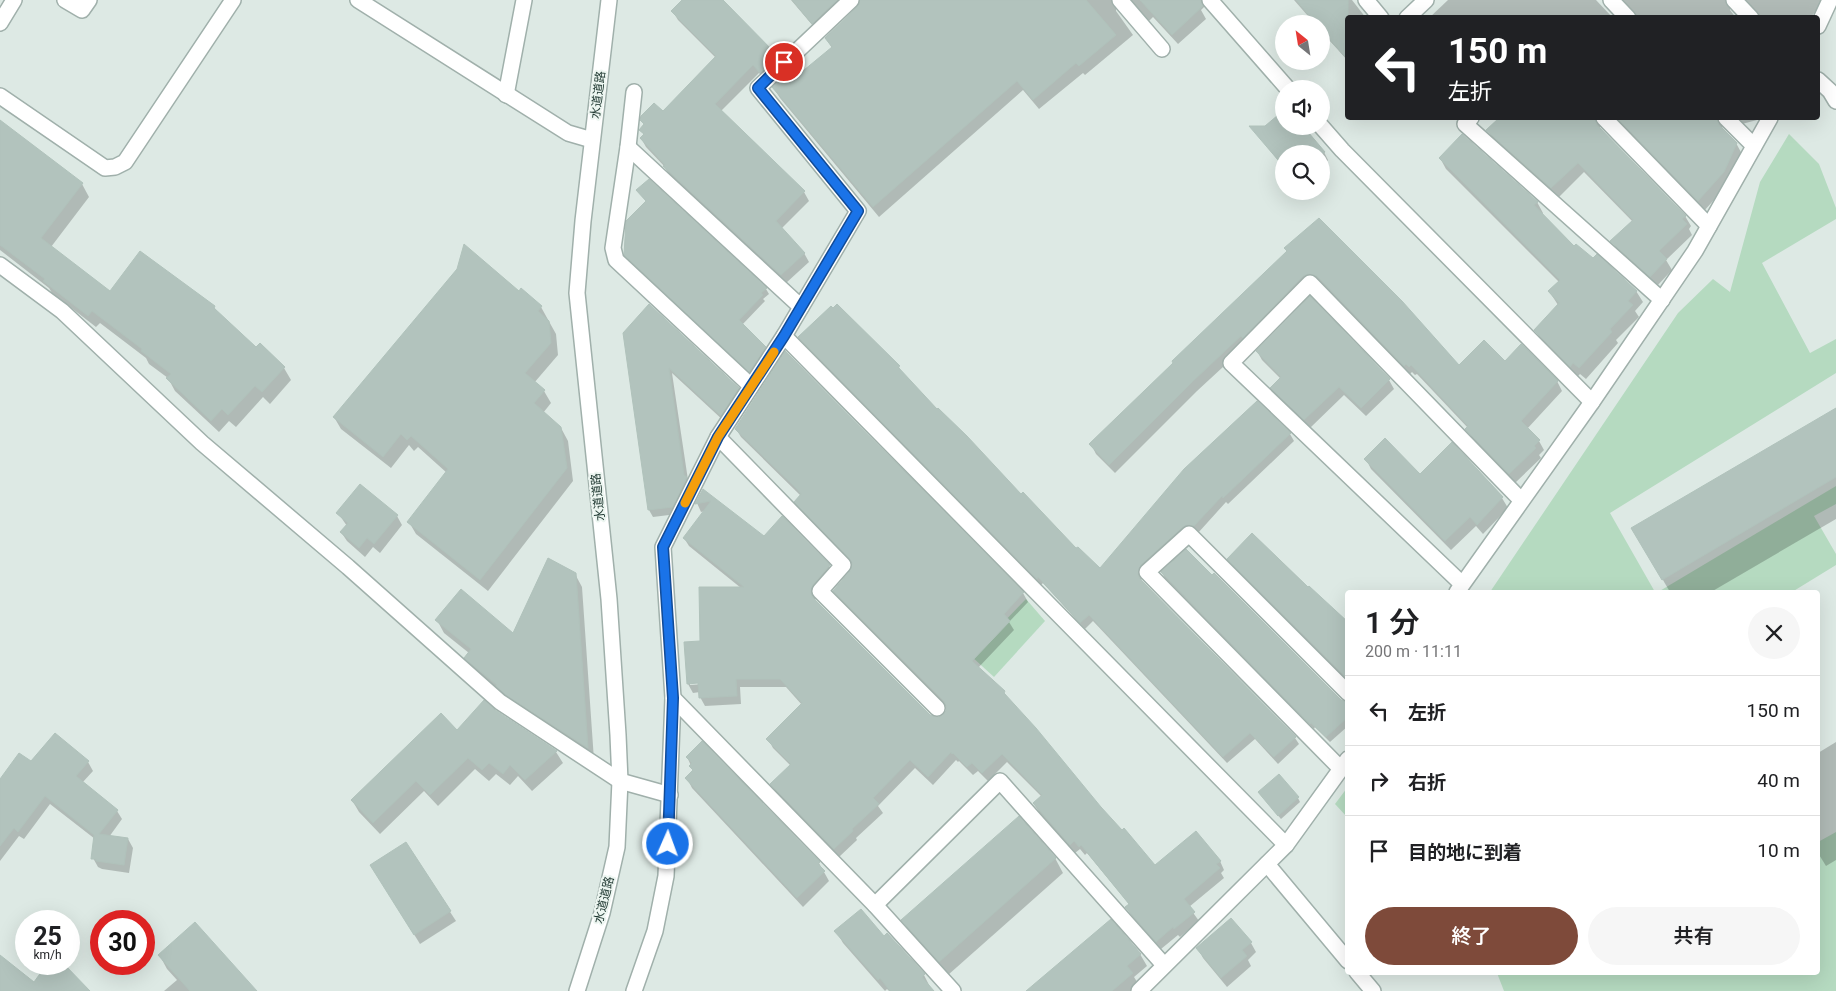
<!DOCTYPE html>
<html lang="ja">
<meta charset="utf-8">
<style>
:root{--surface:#fff;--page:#f6f6f6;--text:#202124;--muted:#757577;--line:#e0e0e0;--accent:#7e4a3a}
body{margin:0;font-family:Roboto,"Noto Sans JP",sans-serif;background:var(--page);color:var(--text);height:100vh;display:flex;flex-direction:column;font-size:19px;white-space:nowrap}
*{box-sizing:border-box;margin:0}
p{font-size:16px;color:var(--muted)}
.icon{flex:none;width:28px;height:28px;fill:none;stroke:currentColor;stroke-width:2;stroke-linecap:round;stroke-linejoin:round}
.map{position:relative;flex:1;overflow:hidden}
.details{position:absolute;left:1345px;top:590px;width:475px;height:385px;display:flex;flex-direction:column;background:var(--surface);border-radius:5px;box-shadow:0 5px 20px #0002}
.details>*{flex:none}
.top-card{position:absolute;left:1345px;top:15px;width:475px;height:105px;border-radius:5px;box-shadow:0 5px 20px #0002;background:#202124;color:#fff;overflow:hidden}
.needle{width:32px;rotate:330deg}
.controls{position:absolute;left:1275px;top:15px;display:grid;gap:10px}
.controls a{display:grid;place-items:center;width:55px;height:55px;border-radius:50%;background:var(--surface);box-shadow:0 5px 20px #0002;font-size:25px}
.speed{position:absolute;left:15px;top:910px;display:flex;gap:10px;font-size:25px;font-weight:700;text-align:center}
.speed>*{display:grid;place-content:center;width:65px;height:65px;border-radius:50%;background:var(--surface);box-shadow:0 5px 20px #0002;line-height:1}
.speed small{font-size:12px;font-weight:400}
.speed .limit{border:8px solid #d22;background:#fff;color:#111}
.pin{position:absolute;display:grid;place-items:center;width:42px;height:42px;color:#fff;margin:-21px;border:2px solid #fff;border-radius:50%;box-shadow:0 1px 5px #0007}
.me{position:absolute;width:55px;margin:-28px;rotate:2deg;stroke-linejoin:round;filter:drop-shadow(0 0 4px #0008)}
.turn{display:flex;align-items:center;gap:18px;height:105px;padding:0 20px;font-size:22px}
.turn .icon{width:65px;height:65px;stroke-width:2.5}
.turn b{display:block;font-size:35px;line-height:42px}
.round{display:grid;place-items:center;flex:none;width:52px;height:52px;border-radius:26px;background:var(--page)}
.summary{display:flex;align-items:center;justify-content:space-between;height:85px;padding:0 20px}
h1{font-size:30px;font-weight:600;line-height:38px}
.action{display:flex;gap:10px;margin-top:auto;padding:10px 20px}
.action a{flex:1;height:58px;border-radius:30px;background:var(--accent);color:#fff;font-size:20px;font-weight:600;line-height:58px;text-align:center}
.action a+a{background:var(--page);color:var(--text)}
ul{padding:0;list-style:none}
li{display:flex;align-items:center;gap:15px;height:70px;padding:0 20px;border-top:1px solid var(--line)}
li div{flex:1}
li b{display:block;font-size:19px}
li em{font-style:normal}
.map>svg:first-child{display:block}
.green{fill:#b5dac0}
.shadow{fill:#0003;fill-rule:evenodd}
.building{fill:#b2c3bd;stroke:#b0c2bb}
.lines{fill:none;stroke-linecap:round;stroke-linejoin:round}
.service-casing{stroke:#a0b0ab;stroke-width:18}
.minor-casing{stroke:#a0b0ab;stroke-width:18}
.tertiary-casing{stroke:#a0b0ab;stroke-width:18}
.service{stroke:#fff;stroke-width:15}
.minor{stroke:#fff;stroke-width:15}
.tertiary{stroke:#fff;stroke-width:15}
.route-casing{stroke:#114b97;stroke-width:12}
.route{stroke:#1a73e8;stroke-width:9}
.slow{stroke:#f59e0b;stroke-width:9}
.labels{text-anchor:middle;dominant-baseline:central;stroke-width:4;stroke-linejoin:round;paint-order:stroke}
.street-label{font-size:12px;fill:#1f3831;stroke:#edf6f1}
</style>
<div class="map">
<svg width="1836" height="991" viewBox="0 0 1836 991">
<rect width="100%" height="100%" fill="#dde9e4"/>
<g class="green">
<polygon points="1789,134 1819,164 1836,208 1836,219 1762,263 1810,353 1836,339 1836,373 1610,513 1655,592 1490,592 1678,313 1713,279 1730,292 1760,182"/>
<polygon points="1836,486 1836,504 1814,516 1836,554 1836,565 1792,592 1658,592"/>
<polygon points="1026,599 1045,621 994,677 971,656"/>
<polygon points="1347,788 1347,817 1335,804"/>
<polygon points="1836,832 1836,991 1504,991 1497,973 1818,972 1818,842"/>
</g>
<g class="shadow">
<polygon points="684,0 723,0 777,57 783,65 766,81 759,73 721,111 804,192 809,201 781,229 804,253 809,262 786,283 670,176 664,166 646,147 641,138 644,135 641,130 645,125 642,120 663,113 716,58 678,20 673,12"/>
<polygon points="791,0 1211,0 1201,10 1206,19 1178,44 1153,17 1149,21 1130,1 1116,7 1116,11 1133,35 1085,75 1083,73 1039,109 1023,90 879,217 780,98 774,88 798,77 832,48 826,38 859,7 861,0 851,3 819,33"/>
<polygon points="1294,0 1352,0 1366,18 1348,18 1348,61 1321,31 1321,24 1315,24"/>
<polygon points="1448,0 1596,0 1613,18 1429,18"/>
<polygon points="1622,0 1821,0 1816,11 1810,18 1760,18 1748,4 1743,1 1734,3 1730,7 1730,10 1736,18 1637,18"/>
<polygon points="1501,118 1758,118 1757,120 1742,124 1730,119 1722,126 1723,130 1736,143 1742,154 1729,183 1704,211 1618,121 1608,118 1600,125 1600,129 1685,216 1691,226 1689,229 1692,235 1666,260 1672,270 1657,286 1618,251 1612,241 1633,222 1584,172 1558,198 1493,140 1488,130"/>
<polygon points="0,122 82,184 89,197 51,247 110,293 214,307 218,313 256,349 284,368 291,380 270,404 263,397 236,427 229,421 219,432 175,391 168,378 149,364 146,358 100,323 96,327 52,293 49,288 0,250"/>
<polygon points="1284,126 1324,152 1328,160 1326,163 1327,166 1321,171 1321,154 1284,154 1284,168 1258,135"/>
<polygon points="1440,158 1537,202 1543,213 1542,215 1574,247 1636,291 1643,302 1635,311 1639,317 1616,340 1618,343 1586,379 1580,374 1577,377 1542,341 1535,330 1558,305 1549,291 1559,282 1446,169"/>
<polygon points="638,191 766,289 769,294 763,299 765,301 742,325 765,348 768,353 753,376 629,260 626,255 647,202"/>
<polygon points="1288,252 1459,366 1505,363 1557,381 1562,391 1527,429 1539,441 1544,450 1539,455 1541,458 1515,483 1472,438 1467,429 1468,428 1417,374 1415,375 1412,372 1410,374 1323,285 1314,283 1197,391 1115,473 1096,454 1091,444"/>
<polygon points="519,293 541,307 556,334 558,355 534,383 544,391 551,403 543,413 561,428 568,441 573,481 488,591 416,534 409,522 447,473 418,447 414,451 409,445 391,468 341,429 334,417"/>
<polygon points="1310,298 1389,380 1394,389 1366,416 1344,395 1310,428 1277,396 1272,388 1281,379 1262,360 1257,351"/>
<polygon points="624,333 738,388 743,396 725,422 672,373 688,480 691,486 677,514 653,517 649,510"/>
<polygon points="800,337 899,367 902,374 1021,496 1076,550 1100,570 1290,434 1294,441 1228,504 1226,502 1198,533 1144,572 1141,581 1295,738 1299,744 1278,764 1255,739 1227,763 1093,621 1085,629 1043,583 1041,585 804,344"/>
<polygon points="1836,409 1836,519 1711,592 1670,592 1633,529"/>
<path d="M736 429 1023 593 1028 602 1009 622 1014 630 978 668 1004 692 1009 701 1100 808 1155 867 1220 861 1224 870 1221 873 1224 878 1189 907 1199 921 1180 937 1178 935 1161 949 1132 916 1127 908 1130 905 1087 853 1085 855 1080 849 1075 853 1039 812 1034 804 1042 797 1007 762 988 781 978 771 973 775 959 761 958 762 956 760 933 785 915 768 878 806 883 813 856 838 857 840 839 857 776 792 771 784 791 766 773 748 768 739 802 705 786 687H740L741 704 705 706 700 697V692L693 693 688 684 685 643 701 642 741 588 689 546 684 538 705 511 701 512 697 503 703 491 764 538 782 518 829 566 834 575 817 594 815 601 930 716 939 718 945 715 947 707 839 599 834 591 851 571 853 564 801 510 796 502 801 496 741 437ZM704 681V684L690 685V683Z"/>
<polygon points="1452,444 1502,498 1508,508 1483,534 1476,526 1451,550 1371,469 1366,459 1420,475"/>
<polygon points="338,513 397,516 402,525 380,553 373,547 365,557 347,541 341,532 347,526"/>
<polygon points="1252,535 1348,624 1348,683 1234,569 1229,559"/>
<polygon points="1162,573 1212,577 1214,574 1344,703 1348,711 1348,726 1330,742 1315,727 1314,729 1165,578"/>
<polygon points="575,574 582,587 594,760 515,707 473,671 466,658 469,653 444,633 437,620 514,635"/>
<polygon points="494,711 556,752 563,763 532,791 518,776 510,785 496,774 489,781 475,769 438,806 424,791 380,834 359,812 352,800 458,731"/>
<polygon points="1836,742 1836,860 1826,866 1818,853 1818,753"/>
<polygon points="702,743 819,863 829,881 803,907 692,788 687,778 694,772 687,757"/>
<polygon points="88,762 93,771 82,783 117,811 122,819 109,837 128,839 133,848 129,873 102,869 98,867 93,858 95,839 50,804 24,839 19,836 0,861 0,781 31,763"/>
<polygon points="1259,793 1298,798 1300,802 1281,819"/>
<polygon points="406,844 456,921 420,944 377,874"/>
<polygon points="1055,858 1063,873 948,975 911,935 903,920"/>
<polygon points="836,931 884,938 887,934 924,975 932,991 889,991 887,989 885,991 843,943"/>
<polygon points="1251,943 1256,952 1248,960 1251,966 1227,987 1203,958 1198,948"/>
<polygon points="1140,954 1147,966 1134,977 1139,985 1132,991 1028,991"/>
<polygon points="160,956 255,991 164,991 177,980 167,969"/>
</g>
<g class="building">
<polygon points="682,0 723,0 778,56 760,73 753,65 715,104 805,191 776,221 805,253 781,275 663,166 665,165 640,138 644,134 639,130 644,124 640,120 641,116 654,103 663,111 716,56 671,11"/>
<polygon points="792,0 837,0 812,24"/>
<polygon points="860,0 1086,0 1116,35 1079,66 1076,63 1033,100 1017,81 873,207 772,87 792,69 798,75 832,47 825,38 857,7"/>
<polygon points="1140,0 1201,0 1203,6 1172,35"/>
<polygon points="1296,0 1348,0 1348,60 1321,30 1321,24 1316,24"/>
<polygon points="1284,110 1284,126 1303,126 1325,152 1322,154 1323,157 1321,159 1321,154 1284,154 1284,167 1249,126 1265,126"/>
<polygon points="1499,118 1595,118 1597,125 1686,216 1682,219 1687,224 1659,251 1667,259 1650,277 1610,241 1633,220 1578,163 1551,188 1486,130"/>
<polygon points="1617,118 1717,118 1719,125 1737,143 1724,172 1698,201"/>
<polygon points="0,120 83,183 41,238 110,291 140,251 215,306 214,308 256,347 260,343 285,367 262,392 255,386 228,415 222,409 211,421 166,378 171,374 141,351 142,349 92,311 88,316 43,281 45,279 0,245"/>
<polygon points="1462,134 1538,202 1534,205 1574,246 1576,244 1593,258 1597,254 1637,291 1628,301 1633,305 1610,329 1612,332 1579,368 1573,363 1570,367 1534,330 1559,303 1548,291 1560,280 1439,158"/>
<polygon points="649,179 767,288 761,293 763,295 739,320 766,347 749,372 624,255 626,221 646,201 636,190"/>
<polygon points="1319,218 1402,301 1459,365 1484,340 1505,361 1521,344 1558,381 1521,421 1540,440 1534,446 1536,448 1509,474 1465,429 1468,426 1411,365 1409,367 1406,364 1404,366 1317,276 1308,274 1303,276 1243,338 1241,336 1192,382 1109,465 1089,444 1173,363 1172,361 1287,251 1284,248"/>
<polygon points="464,244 519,291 521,288 542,306 538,311 549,321 551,343 525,373 545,390 534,403 561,427 567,468 480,580 407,522 448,469 411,436 407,440 401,434 383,457 333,417 457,269"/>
<polygon points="1310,296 1390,379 1361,408 1339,387 1304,420 1270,388 1281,377 1256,351"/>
<polygon points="649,304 739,388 721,416 669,368 684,475 687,477 673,507 648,510 623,333"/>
<polygon points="837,304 900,366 898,367 937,409 938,408 967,436 1021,494 1023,492 1076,548 1078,547 1100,568 1184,469 1257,401 1291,433 1223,498 1222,496 1194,526 1187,525 1183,527 1141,565 1138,574 1140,579 1296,737 1274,757 1250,733 1223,757 1089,615 1080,623 1038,577 1037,579 798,337 831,306 833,308"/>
<polygon points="785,351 1024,592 1004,614 1010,621 972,661 1005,691 1004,693 1036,728 1101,807 1122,830 1124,828 1155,865 1196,831 1221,861 1216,864 1220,868 1184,899 1195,912 1174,929 1173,927 1156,942 1125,907 1129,904 1081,845 1079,847 1074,841 1070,845 1033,803 1042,795 1002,754 982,773 972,763 967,767 953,753 952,754 951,752 928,777 910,760 873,798 879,804 852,829 853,831 834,849 770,784 791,764 766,739 802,703 780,679 736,679 737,696 699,698 698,683 687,684 684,642 700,641 699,587 744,587 683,538 711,501 695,504 703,489 764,536 782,516 830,565 813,585 811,593 813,598 930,715 939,717 946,711 946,706 944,701 833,591 850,571 852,563 850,559 794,502 801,494 797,489 735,429"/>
<polygon points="1836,408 1836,477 1662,580 1631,528"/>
<polygon points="1385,438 1420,474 1452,442 1503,497 1477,525 1470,517 1445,541 1364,459"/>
<polygon points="360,484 398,515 374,544 367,538 359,548 340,532 348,523 336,513"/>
<polygon points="1252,533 1308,587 1309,586 1348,622 1348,679 1227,559"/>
<polygon points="1186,549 1212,575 1214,573 1341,700 1348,702 1348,717 1326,737 1311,723 1310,724 1161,572"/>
<polygon points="548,558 576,573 588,748 506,695 496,686 497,685 464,658 471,649 435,620 461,589 513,633"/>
<polygon points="484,700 495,710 557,751 525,780 510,765 503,774 489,763 482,770 468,758 430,795 416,781 373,823 351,800 441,713 457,730"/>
<polygon points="55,733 89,761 76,776 118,810 99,834 128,838 124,865 96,861 96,859 91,859 94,835 45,796 18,832 14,828 0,846 0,779 19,753 31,761"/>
<polygon points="702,741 820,862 818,864 825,871 797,898 685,778 693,770 689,766 692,763 686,757"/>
<polygon points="1279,774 1299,797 1278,816 1258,792"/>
<polygon points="1019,816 1056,858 939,962 901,920"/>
<polygon points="406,842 451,911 414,935 370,865"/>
<polygon points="861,909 884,936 887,933 925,974 922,977 934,991 890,991 880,978 878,980 834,931"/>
<polygon points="1231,918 1252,942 1242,950 1247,956 1221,978 1196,948"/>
<polygon points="1111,919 1141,954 1127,966 1133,973 1112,991 1026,991"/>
<polygon points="195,922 257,991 190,991 158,955"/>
<polygon points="0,955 34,982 47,964 64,964 90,991 0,991"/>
</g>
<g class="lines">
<g class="service-casing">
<g id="service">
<polyline points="1120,0 1162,49"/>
<polyline points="1366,0 1381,18"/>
<polyline points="1611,0 1628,18"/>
<polyline points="1734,0 1751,18"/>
<polyline points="1407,18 1426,0"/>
<polyline points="634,92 628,147 613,248 616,260 751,386"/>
<polyline points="1471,118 1465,124 1662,300"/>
<polyline points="1604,118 1709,226"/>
<polyline points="1726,118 1754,146"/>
<polyline points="628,147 801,307"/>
<polyline points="718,437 843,565 820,591 937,708"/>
<polyline points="1341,769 1147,572 1189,534 1348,693"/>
<polyline points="1267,864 1348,961"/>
<polyline points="1357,972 1373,991"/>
</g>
</g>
<g class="minor-casing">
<g id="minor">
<polyline points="65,0 82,10 89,0"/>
<polyline points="358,0 568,133 592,140"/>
<polyline points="1210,0 1288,89"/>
<polyline points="0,23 14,0"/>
<polyline points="1818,26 1830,0"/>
<polyline points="506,95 524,0"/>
<polyline points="0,96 105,168 115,167 125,162 233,0"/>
<polyline points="1321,126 1342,150 1592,402"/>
<polyline points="0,265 62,311 202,443 348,567 500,702 620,781 670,795"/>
<polyline points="784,336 1286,845"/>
<polyline points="1462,584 1231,363 1310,283 1521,500"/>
<polyline points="1457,592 1592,402 1695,251 1770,118"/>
<polyline points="673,698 875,905 953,991"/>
<polyline points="875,905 1000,781 1164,965"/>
<polyline points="634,991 655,931 666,876 673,698 663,547 718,437 784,336 858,211 758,88 851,0"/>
<polyline points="1139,991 1286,845 1348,759"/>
</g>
</g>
<g class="tertiary-casing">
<g id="tertiary">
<polyline points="1818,80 1830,91 1836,101"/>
<polyline points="577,991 602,913 617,847 620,781 618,735 609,599 577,293 583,221 609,0"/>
</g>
</g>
<use href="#service" class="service"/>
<use href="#minor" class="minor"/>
<use href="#tertiary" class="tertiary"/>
</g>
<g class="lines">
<g class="route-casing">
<polyline id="route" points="668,844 673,698 663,547 718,437 784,336 858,211 758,88 784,62"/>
</g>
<use href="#route" class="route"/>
<polyline class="slow" points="685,503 718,437 774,352"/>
</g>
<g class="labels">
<g class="street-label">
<text transform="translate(598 95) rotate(-83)">水道道路</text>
<text transform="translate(598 497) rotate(-96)">水道道路</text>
<text transform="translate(604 900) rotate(-76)">水道道路</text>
</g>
</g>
</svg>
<div class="controls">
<a><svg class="needle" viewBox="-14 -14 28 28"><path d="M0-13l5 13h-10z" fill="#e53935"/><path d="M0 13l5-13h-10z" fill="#757577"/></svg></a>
<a><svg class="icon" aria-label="sound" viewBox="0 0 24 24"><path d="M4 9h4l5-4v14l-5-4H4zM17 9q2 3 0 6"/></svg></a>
<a><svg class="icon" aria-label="search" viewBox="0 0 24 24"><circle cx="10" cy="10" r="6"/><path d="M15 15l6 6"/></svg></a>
</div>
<div class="speed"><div>25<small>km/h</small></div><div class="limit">30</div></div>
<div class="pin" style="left:784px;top:62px;background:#d93025"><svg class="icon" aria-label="arrive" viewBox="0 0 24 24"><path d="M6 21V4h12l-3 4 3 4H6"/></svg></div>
<svg class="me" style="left:668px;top:844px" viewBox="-20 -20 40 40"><circle r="17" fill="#1a73e8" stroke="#fff" stroke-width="3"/><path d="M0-11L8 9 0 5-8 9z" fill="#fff"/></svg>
<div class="top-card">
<div class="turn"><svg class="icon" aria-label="left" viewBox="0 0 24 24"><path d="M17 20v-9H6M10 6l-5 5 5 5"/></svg><div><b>150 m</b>左折</div></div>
</div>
<section class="details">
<div class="summary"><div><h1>1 分</h1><p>200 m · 11:11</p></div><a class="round"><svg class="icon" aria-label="close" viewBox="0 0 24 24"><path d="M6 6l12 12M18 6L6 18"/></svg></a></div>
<ul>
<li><svg class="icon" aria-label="left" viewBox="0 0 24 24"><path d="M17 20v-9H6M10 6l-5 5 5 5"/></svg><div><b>左折</b></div><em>150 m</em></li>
<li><svg class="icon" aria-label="right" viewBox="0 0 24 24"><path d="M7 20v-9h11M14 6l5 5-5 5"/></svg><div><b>右折</b></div><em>40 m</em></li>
<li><svg class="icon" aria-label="arrive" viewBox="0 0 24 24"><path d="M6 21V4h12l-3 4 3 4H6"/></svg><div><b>目的地に到着</b></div><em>10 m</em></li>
</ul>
<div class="action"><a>終了</a><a>共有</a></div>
</section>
</div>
